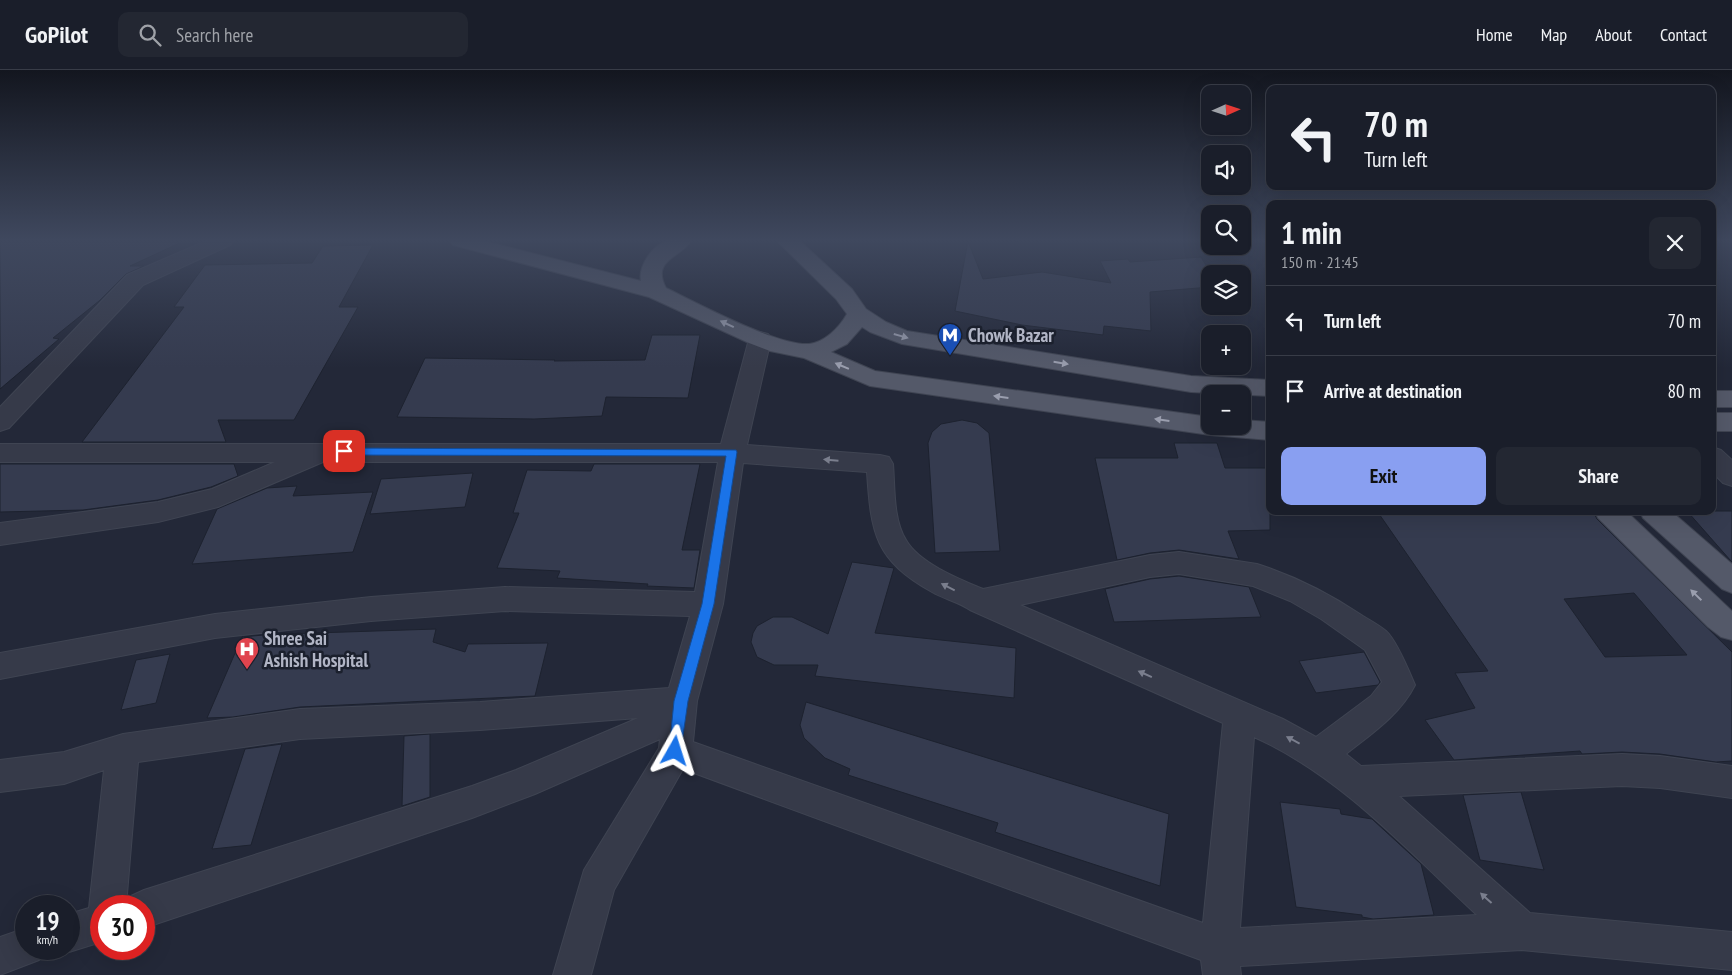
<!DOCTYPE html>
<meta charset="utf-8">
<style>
:root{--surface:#1a1e2a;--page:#232732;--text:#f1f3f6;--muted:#9fa2a8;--line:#383c47;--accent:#899ff1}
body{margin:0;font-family:"PT Sans Narrow",sans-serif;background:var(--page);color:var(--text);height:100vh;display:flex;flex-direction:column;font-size:19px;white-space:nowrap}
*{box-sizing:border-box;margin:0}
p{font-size:16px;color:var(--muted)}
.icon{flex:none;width:28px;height:28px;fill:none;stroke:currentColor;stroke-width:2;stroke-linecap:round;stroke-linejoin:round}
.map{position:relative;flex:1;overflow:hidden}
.details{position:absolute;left:1266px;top:130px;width:450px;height:315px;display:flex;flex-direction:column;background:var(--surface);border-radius:10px;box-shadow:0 5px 20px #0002,0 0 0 1px var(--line)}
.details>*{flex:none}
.guide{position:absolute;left:1266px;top:15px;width:450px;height:105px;border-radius:10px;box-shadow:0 5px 20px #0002,0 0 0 1px var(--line);background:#1a1e2a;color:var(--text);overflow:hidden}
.needle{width:32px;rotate:87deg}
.tools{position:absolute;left:1201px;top:15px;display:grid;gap:10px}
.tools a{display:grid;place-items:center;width:50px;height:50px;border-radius:10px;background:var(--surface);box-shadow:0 5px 20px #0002,0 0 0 1px var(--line);font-size:25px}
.speed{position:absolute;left:15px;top:825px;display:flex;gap:10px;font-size:25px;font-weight:700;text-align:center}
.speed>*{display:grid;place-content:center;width:65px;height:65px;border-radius:50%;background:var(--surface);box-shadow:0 5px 20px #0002,0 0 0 1px var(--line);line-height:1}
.speed small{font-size:12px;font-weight:400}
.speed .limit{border:8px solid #d22;background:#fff;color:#111}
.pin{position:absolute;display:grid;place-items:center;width:42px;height:42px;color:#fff;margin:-21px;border-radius:10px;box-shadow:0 2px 8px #0006}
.me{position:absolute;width:55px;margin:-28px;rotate:6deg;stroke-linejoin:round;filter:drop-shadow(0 0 4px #0008)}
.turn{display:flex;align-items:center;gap:18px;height:105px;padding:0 15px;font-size:22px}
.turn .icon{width:65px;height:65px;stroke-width:2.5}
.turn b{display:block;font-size:35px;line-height:42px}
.round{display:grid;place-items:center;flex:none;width:52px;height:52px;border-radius:10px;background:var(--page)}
.headline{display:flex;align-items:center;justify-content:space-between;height:85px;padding:0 15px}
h1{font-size:30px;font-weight:800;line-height:38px}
.action{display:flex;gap:10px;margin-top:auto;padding:10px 15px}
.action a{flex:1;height:58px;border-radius:10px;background:var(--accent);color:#111;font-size:20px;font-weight:800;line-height:58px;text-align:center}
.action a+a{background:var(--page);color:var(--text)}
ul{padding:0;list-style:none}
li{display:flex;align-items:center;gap:15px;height:70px;padding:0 15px;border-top:1px solid var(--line)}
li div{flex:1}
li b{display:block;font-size:19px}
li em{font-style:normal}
header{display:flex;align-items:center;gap:30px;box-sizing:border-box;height:70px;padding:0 25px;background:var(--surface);border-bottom:1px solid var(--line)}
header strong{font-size:24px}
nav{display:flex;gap:28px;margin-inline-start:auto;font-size:18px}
.search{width:350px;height:45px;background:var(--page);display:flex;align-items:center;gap:12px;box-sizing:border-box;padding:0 18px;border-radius:10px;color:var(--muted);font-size:19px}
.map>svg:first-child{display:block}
.building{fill:#353b4f;stroke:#1d222f;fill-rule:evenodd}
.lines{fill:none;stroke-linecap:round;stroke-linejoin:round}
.minor-casing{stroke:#3f4452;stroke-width:2}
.major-casing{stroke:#3f4452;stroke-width:2}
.minor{fill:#363a49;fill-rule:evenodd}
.major{fill:#545969;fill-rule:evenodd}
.oneway{fill:#9a9eae}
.oneway2{fill:#7a7e8d}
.route{fill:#1a73e8;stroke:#114b97}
.labels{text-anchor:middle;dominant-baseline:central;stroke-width:5;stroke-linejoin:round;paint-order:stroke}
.poi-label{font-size:19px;font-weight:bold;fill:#b1b5c5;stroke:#1b202d;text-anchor:start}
</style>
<header>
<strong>GoPilot</strong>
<div class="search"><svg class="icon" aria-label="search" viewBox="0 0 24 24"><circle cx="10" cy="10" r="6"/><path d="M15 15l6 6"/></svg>Search here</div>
<nav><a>Home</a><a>Map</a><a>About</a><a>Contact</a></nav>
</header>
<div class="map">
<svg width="1732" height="905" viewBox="0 0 1732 905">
<rect width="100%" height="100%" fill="#232838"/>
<g class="building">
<polygon points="0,171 184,171 130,196 144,196 126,204 99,231 53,268 59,269 0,319"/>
<polygon points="968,171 983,209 1042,202 1111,213 1100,191 1128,189 1130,192 1201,187 1211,204 1210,217 1150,222 1151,261 1104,256 1103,265 1022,255 955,241"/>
<polygon points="373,175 339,237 358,237 294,350 218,350 226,372 82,372 184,237 174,237 205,195 312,193 323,176"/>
<polygon points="652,265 700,265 688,328 606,327 602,346 534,349 397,347 425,288 555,290 554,291 645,290"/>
<polygon points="962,350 977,353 989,363 1000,481 935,483 928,373 932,362 941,354"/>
<polygon points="1174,373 1217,373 1225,398 1270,398 1270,460 1228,461 1239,489 1179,480 1150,483 1117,490 1095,388 1178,388"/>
<polygon points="0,394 234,394 238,406 211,417 158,430 83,440 0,442"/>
<polygon points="594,394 700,394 682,480 700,480 694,518 647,516 648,514 557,508 560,501 497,498 519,443 513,443 527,400 591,401"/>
<polygon points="473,403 465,437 370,444 381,409"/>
<polygon points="297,416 293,426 373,422 353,482 192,494 217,439 267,418"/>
<path d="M1377 441H1593L1597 449 1732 582V691L1716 692 1660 684 1622 682 1582 684 1580 681 1454 690 1425 650 1475 638 1455 603 1488 601ZM1634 523 1687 585 1605 587 1564 529Z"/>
<polygon points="1687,441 1732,441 1732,492 1731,491"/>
<polygon points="852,492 894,498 875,563 1016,578 1014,628 815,606 818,595 774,595 757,587 751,572 753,563 757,556 773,547 792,547 828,564"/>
<polygon points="1179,506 1249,517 1261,547 1114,552 1105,519 1150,509"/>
<polygon points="436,559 433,572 465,582 468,574 548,573 535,626 300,637 233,647 207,648 242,567 285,563 285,564"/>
<polygon points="1364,582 1380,612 1378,615 1316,623 1299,591"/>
<polygon points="170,584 156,633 121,640 136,590"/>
<polygon points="806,632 1169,744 1160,816 995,762 998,753 848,705 850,699 825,688 804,668 800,655"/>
<polygon points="430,664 430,727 402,736 404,666"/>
<polygon points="282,674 251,775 212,779 245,679"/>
<polygon points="1521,722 1544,800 1480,790 1463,725"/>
<polygon points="1280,732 1340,739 1341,744 1372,749 1421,794 1434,845 1373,849 1362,847 1362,845 1296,837"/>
</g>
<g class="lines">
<g class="minor-casing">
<g id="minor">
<polygon points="206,171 233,171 230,175 143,215 9,358 0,361 0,337 127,205"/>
<path d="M760 262 768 264 771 269 747 375 880 385 889 387 893 394C895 418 893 449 906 470 919 493 959 509 983 519L1150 485 1179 482 1257 494C1295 506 1330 524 1363 546 1371 551 1379 555 1386 561 1397 571 1409 601 1415 615 1400 645 1371 664 1346 684L1361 696 1622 684 1660 686 1732 696V728L1660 718 1622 716 1399 726 1530 843 1732 862V900L1522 880 1240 896 1241 905H1203L1201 890 683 699 614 820 591 905H553L584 800 659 678 660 669 535 724 472 748 144 858V836H127L131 826 144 820 472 716 516 700 638 648 480 660 300 669 138 692 126 836H101V872L69 882 61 879H69V844L89 838 104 700 64 714 0 722V690L64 682 123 664 300 639 480 632 669 618 690 546 505 541 371 551 215 568 0 609V583L215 544 371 527 505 517 695 522 718 392H323L218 437 158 452 0 475V453L158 432 212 419 275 392H0V374H721L749 269 752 264ZM743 393 867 402C871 464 875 490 932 522 944 529 959 532 970 540L1223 653 1203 853 693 672 697 631 723 534ZM1179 504 1253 516 1290 531 1321 549 1365 580 1382 612 1371 626 1316 667 1283 649 1020 535 1150 507ZM1254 667C1341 706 1408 781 1477 845L1240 858Z"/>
<polygon points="1712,377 1721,380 1732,390 1732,416 1723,413 1712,402"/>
<polygon points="26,858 26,879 44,879 39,890 0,905 0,867"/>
</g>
</g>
<g class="major-casing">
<g id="major">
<path d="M450 171H484L641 211C638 197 652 175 667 171 674 169 684 171 691 171 680 188 651 190 666 218 697 233 777 276 809 274 825 272 839 258 847 244L836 229 777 171H800L852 219 866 239 886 252 907 261 1191 306 1270 310V326L1191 322 902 274 870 262 862 257 847 274 831 282 875 301 1210 347V356H1242V350L1270 352V370L1210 365 870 316 804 288 770 281 749 273 649 227 453 175Z"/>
<rect x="1712" y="321" width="20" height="16"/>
<rect x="1712" y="343" width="20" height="18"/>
<polygon points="1595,441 1626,441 1732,541 1732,570 1721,567 1708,557 1598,448"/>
<polygon points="1640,441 1671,441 1732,494 1732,523 1722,519 1643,448"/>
</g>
</g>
<use href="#minor" class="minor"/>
<use href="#major" class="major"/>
</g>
<defs><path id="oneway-solid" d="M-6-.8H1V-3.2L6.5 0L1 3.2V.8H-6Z" transform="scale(1.25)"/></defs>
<g class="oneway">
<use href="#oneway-solid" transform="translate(727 254) rotate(-155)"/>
<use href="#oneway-solid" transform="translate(901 266) rotate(16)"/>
<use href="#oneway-solid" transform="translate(1061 293) rotate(9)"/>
<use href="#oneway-solid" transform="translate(842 296) rotate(-157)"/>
<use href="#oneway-solid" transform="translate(1001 327) rotate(-172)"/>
<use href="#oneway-solid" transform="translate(1162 350) rotate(-172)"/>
<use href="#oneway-solid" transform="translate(1696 525) rotate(-136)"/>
</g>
<g class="oneway2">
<use href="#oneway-solid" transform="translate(831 390) rotate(-175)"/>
<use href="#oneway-solid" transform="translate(948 517) rotate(-153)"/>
<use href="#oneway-solid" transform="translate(1145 604) rotate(-156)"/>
<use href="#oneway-solid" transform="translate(1293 670) rotate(-152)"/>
<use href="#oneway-solid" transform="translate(1486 828) rotate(-138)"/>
</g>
<linearGradient id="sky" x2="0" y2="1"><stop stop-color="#13161f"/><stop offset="0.57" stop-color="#3f485e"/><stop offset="1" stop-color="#3f485e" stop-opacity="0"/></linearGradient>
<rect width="1732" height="298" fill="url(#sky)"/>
<polygon class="route" points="344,378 736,380 737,382 714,534 688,631 680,686 675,688 671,686 669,681 674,631 702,534 726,386 344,385 338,381"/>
<defs>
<g id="metro-pin" transform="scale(1.25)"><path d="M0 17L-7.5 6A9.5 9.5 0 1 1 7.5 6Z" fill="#1a4fb4" stroke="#1b202d"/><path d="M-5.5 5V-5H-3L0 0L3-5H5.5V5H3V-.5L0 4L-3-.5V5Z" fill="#fff"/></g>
<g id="hospital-pin" transform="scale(1.25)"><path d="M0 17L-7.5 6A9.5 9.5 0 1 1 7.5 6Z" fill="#e0444e" stroke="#1b202d"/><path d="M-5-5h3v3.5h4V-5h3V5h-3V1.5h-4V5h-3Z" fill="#fff"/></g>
</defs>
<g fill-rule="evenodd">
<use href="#metro-pin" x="950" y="265"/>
<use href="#hospital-pin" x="247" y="579"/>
</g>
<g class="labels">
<g class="poi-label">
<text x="968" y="265">Chowk Bazar</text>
<text x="264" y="568">Shree Sai<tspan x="264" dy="22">Ashish Hospital</tspan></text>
</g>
</g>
</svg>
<div class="tools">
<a><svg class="needle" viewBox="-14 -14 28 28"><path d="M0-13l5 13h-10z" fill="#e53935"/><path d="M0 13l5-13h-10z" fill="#9fa2a8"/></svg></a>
<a><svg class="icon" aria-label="sound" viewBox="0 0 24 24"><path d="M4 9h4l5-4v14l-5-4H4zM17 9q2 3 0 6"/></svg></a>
<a><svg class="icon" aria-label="search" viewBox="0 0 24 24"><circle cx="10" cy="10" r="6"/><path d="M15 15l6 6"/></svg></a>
<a><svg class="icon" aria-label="layers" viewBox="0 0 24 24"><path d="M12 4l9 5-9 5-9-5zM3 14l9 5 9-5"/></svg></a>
<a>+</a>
<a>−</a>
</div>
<div class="speed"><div>19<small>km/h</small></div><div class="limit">30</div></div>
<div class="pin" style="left:344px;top:381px;background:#d93025"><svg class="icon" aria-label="arrive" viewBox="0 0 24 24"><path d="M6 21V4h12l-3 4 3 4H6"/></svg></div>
<svg class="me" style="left:675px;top:681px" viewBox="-20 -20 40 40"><path d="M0-17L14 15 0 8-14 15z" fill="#1a73e8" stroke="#fff" stroke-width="4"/></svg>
<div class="guide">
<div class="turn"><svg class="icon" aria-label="left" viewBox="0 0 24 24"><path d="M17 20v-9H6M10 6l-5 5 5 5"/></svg><div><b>70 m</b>Turn left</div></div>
</div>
<section class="details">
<div class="headline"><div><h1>1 min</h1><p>150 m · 21:45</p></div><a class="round"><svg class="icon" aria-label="close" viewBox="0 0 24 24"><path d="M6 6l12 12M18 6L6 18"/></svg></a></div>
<ul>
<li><svg class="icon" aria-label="left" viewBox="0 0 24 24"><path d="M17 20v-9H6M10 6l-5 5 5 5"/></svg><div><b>Turn left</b></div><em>70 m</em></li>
<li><svg class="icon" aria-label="arrive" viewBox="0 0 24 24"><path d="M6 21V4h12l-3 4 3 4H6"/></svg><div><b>Arrive at destination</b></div><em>80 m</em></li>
</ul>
<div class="action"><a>Exit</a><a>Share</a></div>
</section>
</div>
